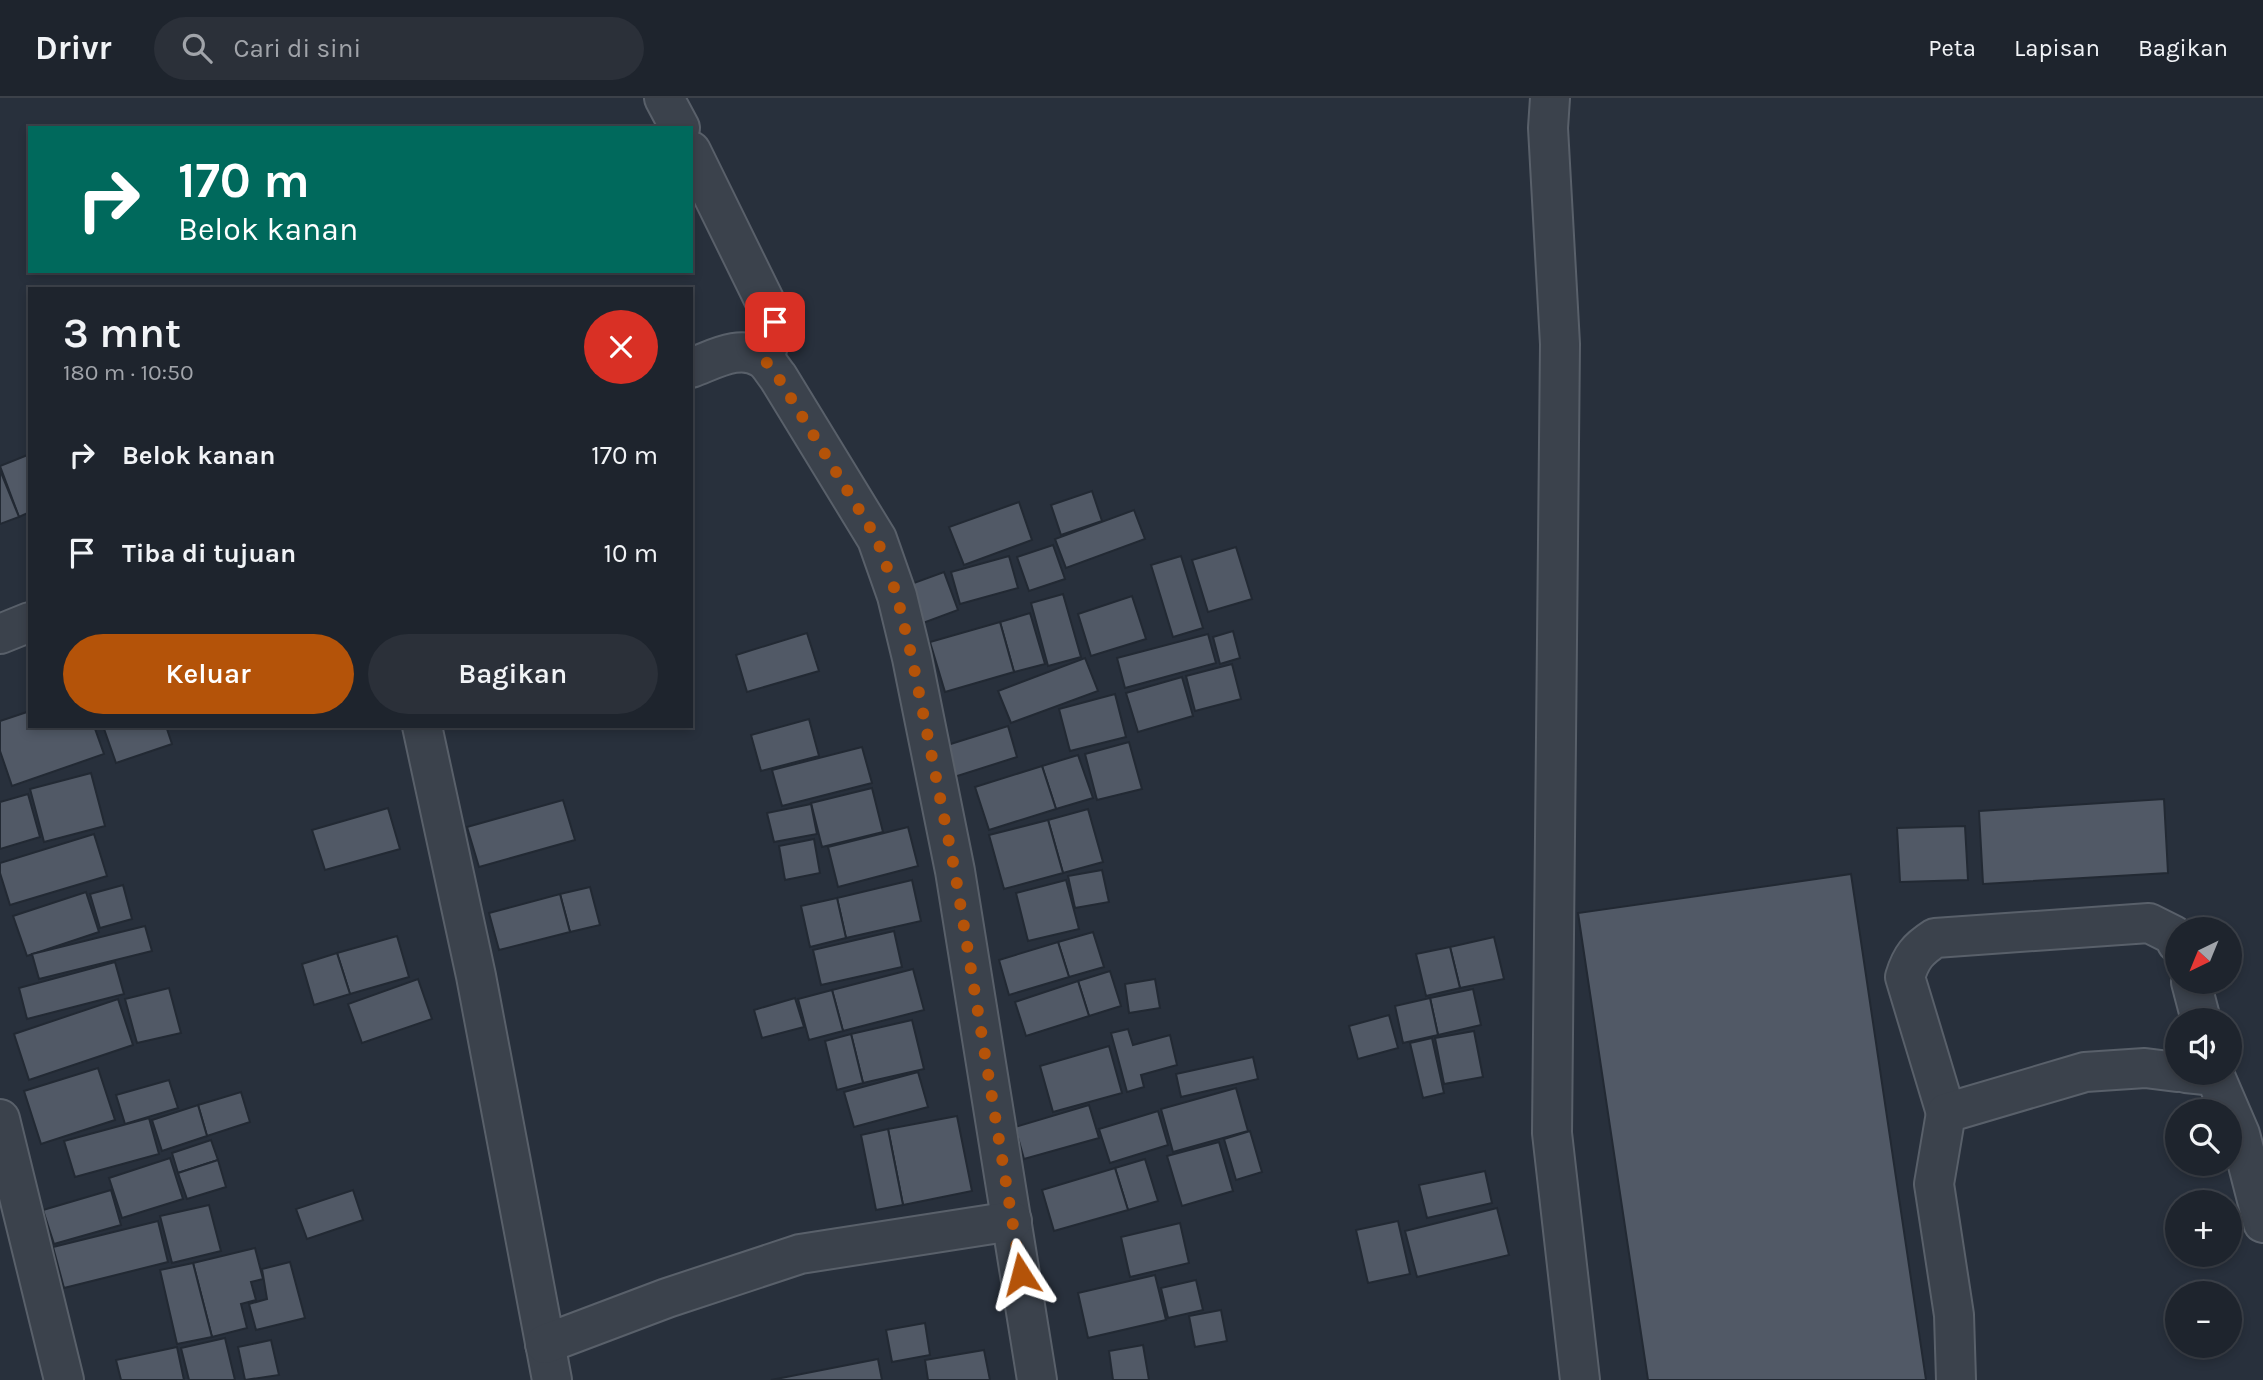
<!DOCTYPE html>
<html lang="id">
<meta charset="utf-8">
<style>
:root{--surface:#1e242d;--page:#2b3039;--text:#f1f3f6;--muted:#a1a4aa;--line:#3c4149;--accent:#b45309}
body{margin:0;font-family:Karla,sans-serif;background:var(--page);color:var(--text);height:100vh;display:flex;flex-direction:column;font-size:26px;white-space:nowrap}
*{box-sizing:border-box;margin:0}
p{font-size:23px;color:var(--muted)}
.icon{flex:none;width:38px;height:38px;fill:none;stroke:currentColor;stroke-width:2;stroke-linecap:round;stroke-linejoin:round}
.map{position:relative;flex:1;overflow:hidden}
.side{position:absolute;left:28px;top:189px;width:665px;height:441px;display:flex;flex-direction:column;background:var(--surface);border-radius:0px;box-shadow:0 4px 10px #0003,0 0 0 2px var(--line)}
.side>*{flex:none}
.banner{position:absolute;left:28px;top:28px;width:665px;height:147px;border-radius:0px;box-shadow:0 4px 10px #0003,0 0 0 2px var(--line);background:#00695c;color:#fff;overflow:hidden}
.needle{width:46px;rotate:223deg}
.fabs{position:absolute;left:2165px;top:819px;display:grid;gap:14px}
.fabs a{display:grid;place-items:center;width:77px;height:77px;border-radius:50%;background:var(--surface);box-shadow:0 4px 10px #0003,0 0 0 2px var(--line);font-size:35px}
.pin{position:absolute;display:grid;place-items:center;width:60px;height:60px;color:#fff;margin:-30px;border-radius:14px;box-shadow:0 4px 10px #0006}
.me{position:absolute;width:77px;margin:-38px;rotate:351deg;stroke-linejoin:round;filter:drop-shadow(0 0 5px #0008)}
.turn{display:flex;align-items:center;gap:24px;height:147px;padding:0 35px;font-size:32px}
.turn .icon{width:91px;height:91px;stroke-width:2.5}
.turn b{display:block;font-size:49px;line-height:60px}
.round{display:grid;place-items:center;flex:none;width:74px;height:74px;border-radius:37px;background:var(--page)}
.headline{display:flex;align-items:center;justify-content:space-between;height:119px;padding:0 35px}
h1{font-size:42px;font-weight:600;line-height:52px}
.primary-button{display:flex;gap:14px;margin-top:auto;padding:14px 35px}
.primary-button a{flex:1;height:80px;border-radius:42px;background:var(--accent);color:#fff;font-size:28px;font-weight:600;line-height:80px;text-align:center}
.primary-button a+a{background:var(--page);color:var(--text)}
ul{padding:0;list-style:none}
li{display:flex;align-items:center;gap:21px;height:98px;padding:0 35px}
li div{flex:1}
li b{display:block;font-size:26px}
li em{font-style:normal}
header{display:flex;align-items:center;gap:42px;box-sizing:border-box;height:98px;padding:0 35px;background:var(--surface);border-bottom:2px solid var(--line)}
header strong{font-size:33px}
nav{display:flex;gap:38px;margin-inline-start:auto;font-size:24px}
.search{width:490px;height:63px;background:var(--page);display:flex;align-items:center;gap:18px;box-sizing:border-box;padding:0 24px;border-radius:38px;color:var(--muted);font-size:26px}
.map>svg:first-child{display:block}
.building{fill:#515966;stroke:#222933;stroke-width:2}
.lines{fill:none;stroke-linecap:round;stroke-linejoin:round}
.minor-casing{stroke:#59606a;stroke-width:42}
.minor{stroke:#3b424c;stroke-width:38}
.route{stroke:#b45309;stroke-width:12;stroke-dasharray:0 21.6}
</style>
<header>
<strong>Drivr</strong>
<div class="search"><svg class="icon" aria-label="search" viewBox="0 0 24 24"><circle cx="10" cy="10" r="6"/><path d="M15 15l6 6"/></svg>Cari di sini</div>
<nav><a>Peta</a><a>Lapisan</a><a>Bagikan</a></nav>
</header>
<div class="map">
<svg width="2263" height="1282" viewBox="0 0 2263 1282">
<rect width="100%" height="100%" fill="#28303c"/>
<g class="building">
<polygon points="30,356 30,414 19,419 0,368"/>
<polygon points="0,372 19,419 0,426"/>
<polygon points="1092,393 1102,423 1061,437 1051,407"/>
<polygon points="1019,404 1032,442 964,467 949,429"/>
<polygon points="1134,412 1145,441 1066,470 1055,441"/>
<polygon points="1053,447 1065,481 1029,493 1017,459"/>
<polygon points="1236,449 1252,501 1208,514 1192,462"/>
<polygon points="1009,458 1018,490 960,506 951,474"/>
<polygon points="1181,458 1203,530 1173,539 1151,467"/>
<polygon points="944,474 958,512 915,528 900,490"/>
<polygon points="1063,496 1081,559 1048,568 1031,505"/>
<polygon points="1132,498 1146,541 1091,558 1078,516"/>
<polygon points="1030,515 1045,566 1014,574 1000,524"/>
<polygon points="1000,524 1014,574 945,594 930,544"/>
<polygon points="1233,533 1240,560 1220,566 1213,539"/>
<polygon points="807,535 819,573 747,594 736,557"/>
<polygon points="1208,536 1216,565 1125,590 1117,560"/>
<polygon points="1085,560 1098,593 1011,625 998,593"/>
<polygon points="1232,566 1241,601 1195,613 1186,578"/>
<polygon points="1182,579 1193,618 1138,634 1126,595"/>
<polygon points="1115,596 1126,639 1070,653 1059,611"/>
<polygon points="30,613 30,628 94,628 104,656 12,688 0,653 0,623"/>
<polygon points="809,621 819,658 761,673 751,637"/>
<polygon points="103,628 166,628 172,646 116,665"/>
<polygon points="1008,628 1017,659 951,680 941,649"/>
<polygon points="1129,644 1142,691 1097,702 1085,656"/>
<polygon points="862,649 872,685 782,708 772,672"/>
<polygon points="1078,657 1093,700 1056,711 1042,668"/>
<polygon points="1042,668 1056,711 989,732 975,689"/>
<polygon points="91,675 105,728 44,744 30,691"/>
<polygon points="872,690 883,734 822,749 811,705"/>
<polygon points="28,696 40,739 0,751 0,704"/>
<polygon points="2164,701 2168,775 1983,786 1979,713"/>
<polygon points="563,702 575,742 479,769 467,729"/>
<polygon points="811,706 817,736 774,744 767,715"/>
<polygon points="388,710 400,751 325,772 312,732"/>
<polygon points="1088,711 1103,764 1063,775 1048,722"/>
<polygon points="1048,722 1063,775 1004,791 989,737"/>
<polygon points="1965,728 1968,782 1900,784 1897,730"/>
<polygon points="908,729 918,768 838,789 828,749"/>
<polygon points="94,736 107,778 10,807 0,775 0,765"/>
<polygon points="814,741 820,775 785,782 779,748"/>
<polygon points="1102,772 1109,804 1075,810 1068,778"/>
<polygon points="1851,776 1926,1282 1648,1282 1578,815"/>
<polygon points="912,782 921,823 846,840 837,800"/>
<polygon points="1066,782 1079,831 1028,843 1016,795"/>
<polygon points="123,787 132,821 100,830 90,796"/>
<polygon points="590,789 600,827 570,834 560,796"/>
<polygon points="86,794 99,834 27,858 13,818"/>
<polygon points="560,796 570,834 499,852 489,815"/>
<polygon points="837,800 846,840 810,849 801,808"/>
<polygon points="145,828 152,853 39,881 32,856"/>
<polygon points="894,833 902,869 821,887 813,852"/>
<polygon points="1093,834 1104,869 1069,879 1058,844"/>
<polygon points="397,838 409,879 350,896 337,855"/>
<polygon points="1494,839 1504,881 1460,890 1450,849"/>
<polygon points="1058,844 1069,879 1009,897 999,862"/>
<polygon points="1450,849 1460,890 1426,898 1416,856"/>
<polygon points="337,855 350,896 314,907 302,866"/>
<polygon points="115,864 124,896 27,921 19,890"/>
<polygon points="913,871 924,912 843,933 832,892"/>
<polygon points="1110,873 1121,908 1089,918 1078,883"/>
<polygon points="418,881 432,921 362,945 348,906"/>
<polygon points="1155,881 1160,910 1129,915 1125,886"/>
<polygon points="1078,883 1089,918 1026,938 1015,904"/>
<polygon points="169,890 181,935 137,945 125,901"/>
<polygon points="1473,891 1481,927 1438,937 1430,900"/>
<polygon points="832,892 843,933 809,942 798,901"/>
<polygon points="795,900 804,929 762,940 754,912"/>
<polygon points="1430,900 1438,937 1403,945 1395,908"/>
<polygon points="118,901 133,947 29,982 14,936"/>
<polygon points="1389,917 1398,950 1358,961 1349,928"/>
<polygon points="912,922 924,971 863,985 851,936"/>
<polygon points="1128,931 1133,947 1170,937 1177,967 1141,977 1144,989 1127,994 1111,935"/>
<polygon points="1474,933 1483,979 1444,986 1435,940"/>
<polygon points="851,936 863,985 837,992 825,943"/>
<polygon points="1432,940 1444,995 1423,1000 1410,945"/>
<polygon points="1109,948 1122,995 1053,1014 1040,968"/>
<polygon points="1253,959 1258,981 1181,999 1176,976"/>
<polygon points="98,970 115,1022 41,1046 24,993"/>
<polygon points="918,974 928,1009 854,1029 844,994"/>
<polygon points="169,982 178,1010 125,1026 116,997"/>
<polygon points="1236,990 1248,1033 1173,1054 1161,1011"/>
<polygon points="241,994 250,1024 207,1038 198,1007"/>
<polygon points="198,1007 207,1038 162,1053 152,1022"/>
<polygon points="1089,1007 1099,1040 1024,1061 1015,1029"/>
<polygon points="1158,1013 1168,1047 1110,1065 1099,1031"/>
<polygon points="957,1018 972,1093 903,1107 888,1031"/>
<polygon points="149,1020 159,1056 75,1079 64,1043"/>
<polygon points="888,1031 903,1107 876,1112 861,1037"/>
<polygon points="1250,1033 1262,1074 1236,1082 1224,1041"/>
<polygon points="211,1042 218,1062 178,1075 172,1055"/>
<polygon points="1219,1044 1233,1093 1182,1108 1167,1058"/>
<polygon points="170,1060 183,1101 122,1120 109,1080"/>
<polygon points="1145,1061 1158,1103 1128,1112 1115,1070"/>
<polygon points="218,1062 226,1089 187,1101 178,1075"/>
<polygon points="1115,1070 1128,1112 1054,1133 1042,1092"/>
<polygon points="1485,1073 1492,1105 1427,1120 1419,1087"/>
<polygon points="111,1092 121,1127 54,1146 43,1112"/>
<polygon points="353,1092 363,1122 307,1141 296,1111"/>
<polygon points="209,1107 221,1153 172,1165 160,1118"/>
<polygon points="1497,1110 1509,1157 1417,1179 1405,1133"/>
<polygon points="158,1123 168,1164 64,1190 53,1149"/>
<polygon points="1398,1123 1410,1176 1368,1185 1356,1132"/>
<polygon points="1180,1125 1189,1165 1130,1179 1121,1139"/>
<polygon points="255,1150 263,1181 251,1184 256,1202 241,1206 247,1230 212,1239 193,1165"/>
<polygon points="290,1164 305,1220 256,1232 249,1206 267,1201 262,1171"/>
<polygon points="193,1165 212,1239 177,1246 160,1172"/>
<polygon points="1155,1177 1166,1222 1088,1240 1078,1195"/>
<polygon points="1196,1182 1203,1212 1168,1220 1161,1190"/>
<polygon points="1221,1212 1227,1243 1195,1249 1189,1218"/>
<polygon points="925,1225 930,1257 892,1264 886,1232"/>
<polygon points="225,1240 235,1282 189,1282 181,1250"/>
<polygon points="271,1242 279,1277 245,1282 238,1249"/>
<polygon points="1143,1247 1149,1282 1113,1282 1109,1253"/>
<polygon points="177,1249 184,1282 121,1282 116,1262"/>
<polygon points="984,1252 990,1282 928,1282 925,1262"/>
<polygon points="878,1261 882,1282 771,1282"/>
</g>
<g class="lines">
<g class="minor-casing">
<g id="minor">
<polyline points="664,0 680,30"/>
<polyline points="1550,0 1548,30 1560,246 1552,1035 1580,1282"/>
<polyline points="691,53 775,224 764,261"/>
<path d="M691 270C713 262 741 245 763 261 769 265 773 273 778 279L877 441 897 498 912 560 955 773 1037 1282"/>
<polyline points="0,536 30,524"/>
<polyline points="422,628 476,878 552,1282"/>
<polyline points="2191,884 2201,922"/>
<polyline points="2186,975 2215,978 2240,1036 2263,1125"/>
<path d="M1946 1015 1905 879C1911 859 1918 851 1935 840L2149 825 2173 837 2177 845"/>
<polyline points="0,1021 64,1282"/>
<polyline points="545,1246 667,1200 800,1156 1012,1123"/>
<polyline points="1956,1282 1954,1217 1934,1086 1946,1015 2085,974 2145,970 2177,974"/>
</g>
</g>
<use href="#minor" class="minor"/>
</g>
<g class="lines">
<polyline class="route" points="775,224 764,261 778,279 877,441 897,498 912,560 955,774 1021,1176"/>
</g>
</svg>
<div class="fabs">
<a><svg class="needle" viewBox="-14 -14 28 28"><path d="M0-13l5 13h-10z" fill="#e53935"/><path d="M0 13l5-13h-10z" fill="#a1a4aa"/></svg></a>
<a><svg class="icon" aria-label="sound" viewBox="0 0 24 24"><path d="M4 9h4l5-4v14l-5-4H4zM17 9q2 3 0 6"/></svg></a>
<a><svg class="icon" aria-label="search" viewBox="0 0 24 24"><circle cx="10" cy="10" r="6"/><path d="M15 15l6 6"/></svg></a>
<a>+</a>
<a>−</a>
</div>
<div class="pin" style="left:775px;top:224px;background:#d93025"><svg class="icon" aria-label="arrive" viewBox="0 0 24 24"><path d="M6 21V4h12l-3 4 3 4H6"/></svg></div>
<svg class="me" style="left:1021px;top:1176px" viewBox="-20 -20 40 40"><path d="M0-17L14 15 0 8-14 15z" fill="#b45309" stroke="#fff" stroke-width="4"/></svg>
<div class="banner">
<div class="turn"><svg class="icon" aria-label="right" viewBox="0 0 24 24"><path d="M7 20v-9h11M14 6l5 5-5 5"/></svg><div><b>170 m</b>Belok kanan</div></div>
</div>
<section class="side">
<div class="headline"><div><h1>3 mnt</h1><p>180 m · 10:50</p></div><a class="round" style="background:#d93025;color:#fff"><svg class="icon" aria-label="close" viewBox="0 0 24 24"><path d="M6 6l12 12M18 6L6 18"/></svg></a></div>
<ul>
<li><svg class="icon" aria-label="right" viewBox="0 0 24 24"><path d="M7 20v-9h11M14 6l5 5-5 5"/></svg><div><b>Belok kanan</b></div><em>170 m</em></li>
<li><svg class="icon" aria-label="arrive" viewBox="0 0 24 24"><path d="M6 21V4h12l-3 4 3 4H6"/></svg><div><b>Tiba di tujuan</b></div><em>10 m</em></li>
</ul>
<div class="primary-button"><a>Keluar</a><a>Bagikan</a></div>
</section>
</div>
